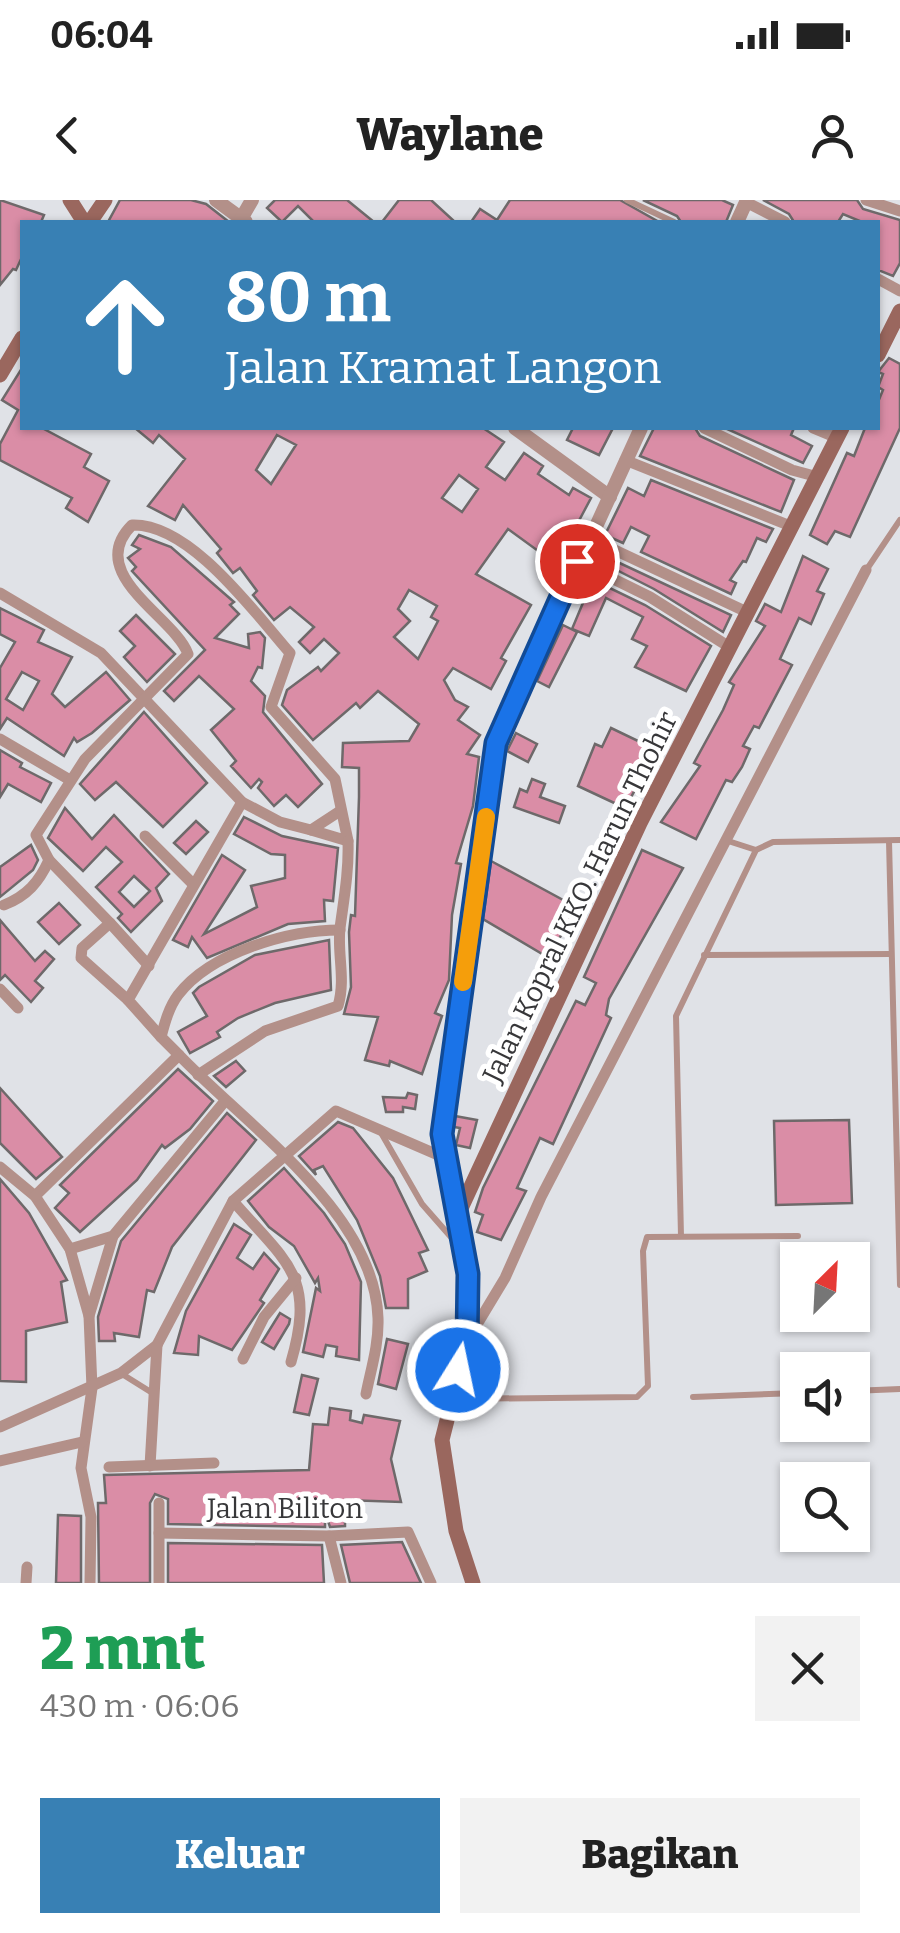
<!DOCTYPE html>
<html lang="id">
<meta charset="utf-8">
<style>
:root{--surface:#fff;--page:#f2f2f2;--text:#222;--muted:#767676;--accent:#3880b4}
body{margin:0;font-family:Bitter,serif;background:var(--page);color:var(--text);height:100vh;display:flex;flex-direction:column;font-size:38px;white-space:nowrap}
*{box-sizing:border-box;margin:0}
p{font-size:32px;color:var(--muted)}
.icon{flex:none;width:55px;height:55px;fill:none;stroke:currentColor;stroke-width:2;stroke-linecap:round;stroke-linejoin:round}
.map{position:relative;height:1383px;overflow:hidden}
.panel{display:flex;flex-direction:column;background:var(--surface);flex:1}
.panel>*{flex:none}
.guide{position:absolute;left:20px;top:20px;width:860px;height:210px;border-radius:0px;box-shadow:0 2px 8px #0004;background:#3880b4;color:#fff;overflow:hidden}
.needle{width:65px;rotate:24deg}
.controls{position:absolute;left:780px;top:1042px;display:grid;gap:20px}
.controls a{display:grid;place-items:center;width:90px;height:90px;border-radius:0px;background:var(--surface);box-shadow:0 2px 8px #0004;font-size:50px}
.pin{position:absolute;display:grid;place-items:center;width:85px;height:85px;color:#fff;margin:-42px;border:5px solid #fff;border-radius:50%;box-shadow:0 2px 10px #0007}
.me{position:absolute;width:110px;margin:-55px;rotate:10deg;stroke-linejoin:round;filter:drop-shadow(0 0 8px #0008)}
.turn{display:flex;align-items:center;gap:35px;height:210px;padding:0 40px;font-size:45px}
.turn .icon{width:130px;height:130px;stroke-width:2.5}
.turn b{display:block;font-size:70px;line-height:85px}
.round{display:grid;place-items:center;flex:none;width:105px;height:105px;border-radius:0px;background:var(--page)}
.overview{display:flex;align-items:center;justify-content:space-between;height:170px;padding:0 40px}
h1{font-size:60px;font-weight:800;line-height:75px;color:#1e9e55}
.primary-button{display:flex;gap:20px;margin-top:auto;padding:20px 40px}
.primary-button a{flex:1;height:115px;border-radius:0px;background:var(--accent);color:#fff;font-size:40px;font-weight:800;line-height:115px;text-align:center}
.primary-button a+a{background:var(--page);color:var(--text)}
.status{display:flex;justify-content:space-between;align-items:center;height:70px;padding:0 50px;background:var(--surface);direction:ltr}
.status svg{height:28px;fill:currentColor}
header{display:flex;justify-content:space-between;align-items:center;height:130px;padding:0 40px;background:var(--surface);font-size:45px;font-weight:800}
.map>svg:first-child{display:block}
.building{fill:#da8da6;stroke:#6e696a;stroke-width:2.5;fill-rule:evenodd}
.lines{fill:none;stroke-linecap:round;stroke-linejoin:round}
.service{stroke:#b39089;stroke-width:6}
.minor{stroke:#b39089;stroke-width:11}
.tertiary{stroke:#b39089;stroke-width:14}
.secondary{stroke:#9a675e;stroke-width:15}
.route-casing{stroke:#114b97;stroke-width:25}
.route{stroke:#1a73e8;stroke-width:18}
.slow{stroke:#f59e0b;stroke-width:18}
.labels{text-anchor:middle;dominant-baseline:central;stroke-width:10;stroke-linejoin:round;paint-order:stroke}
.street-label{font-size:28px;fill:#373739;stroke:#fff}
</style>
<div class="status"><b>06:04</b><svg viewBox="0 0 49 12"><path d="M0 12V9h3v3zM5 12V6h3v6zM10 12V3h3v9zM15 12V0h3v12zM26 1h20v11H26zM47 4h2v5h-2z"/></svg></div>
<header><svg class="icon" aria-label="back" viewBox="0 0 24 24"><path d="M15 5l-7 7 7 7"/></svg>Waylane<svg class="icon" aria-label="person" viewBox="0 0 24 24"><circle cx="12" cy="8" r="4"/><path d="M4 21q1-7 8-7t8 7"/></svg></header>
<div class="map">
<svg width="900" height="1383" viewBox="0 0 900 1383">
<rect width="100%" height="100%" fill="#e0e2e7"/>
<g class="building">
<polygon points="0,0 44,15 41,22 22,22 22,57 16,70 13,69 0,85"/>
<polygon points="120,0 191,0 206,4 229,22 108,22"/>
<polygon points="275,0 347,0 374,22 314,22 298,6 282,22 267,8"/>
<polygon points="399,0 431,0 455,22 382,22"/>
<polygon points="510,0 620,0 659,22 471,22 480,9 497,20"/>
<polygon points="643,0 722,0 733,5 726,22 681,22 677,16"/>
<polygon points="763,0 857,0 863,9 900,20 900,63 893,76 878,70 878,22 862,22 843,14 838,22 794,22 789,14"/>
<polygon points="889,158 900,164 900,228 850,337 835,331 827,344 810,335 847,253 854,256 865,228 878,228 878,202 883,190 878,187 883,174 878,172"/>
<polygon points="22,168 22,228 42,228 91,254 84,267 109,281 88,322 66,308 72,298 0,260 0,244 18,210 2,200"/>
<path d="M135 228H483L504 242 486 267 505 280 524 253 543 266 538 274 569 295 573 288 591 298 556 364 508 329 476 374 531 405 501 458 506 461 491 489 453 468 444 480 455 500 468 507 458 520 480 535 467 554 479 557 473 606 456 663 461 664 452 715 449 780 435 813 442 816 422 874 390 861 389 866 365 860 378 817 344 814 351 787 349 732 351 715 355 716 359 597V568L342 567 343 543 409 541 419 524 378 491 360 508 356 503 313 540 282 505 287 490 318 467 321 471 339 453 324 439 310 453 299 442 314 427 290 407 274 420 253 395 257 391 240 368 233 373 217 353 221 349 183 305 175 320 148 306 185 259 159 235 153 243ZM277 235 296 245 271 284 256 270ZM459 275 478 289 462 312 442 298ZM409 390 437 406 431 417 438 421 418 459 394 437 410 421 398 409Z"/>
<polygon points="573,228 613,228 599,255 567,240"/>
<polygon points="654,228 695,228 700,236 794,280 781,312 640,256"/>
<polygon points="725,228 794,228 791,235 812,246 803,263"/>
<polygon points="651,280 773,329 766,342 757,338 746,362 743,361 730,380 736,383 731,394 641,352 649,336 631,327 623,343 605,335 628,288 644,296"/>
<polygon points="139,335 171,347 234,402 230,405 239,414 215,438 249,448 248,434 260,432 265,438 262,468 258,467 251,481 265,496 263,512 322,584 298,607 286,595 274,606 258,588 262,582 259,579 251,588 231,566 236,561 211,530 234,509 199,476 174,501 164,491 205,450 132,371 136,367 128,358 140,349 132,345"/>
<polygon points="596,352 731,415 723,432 654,389 593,358"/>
<polygon points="803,356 828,369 817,391 824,394 811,424 799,418 780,459 792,465 759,528 754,526 743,546 750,549 742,567 732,582 726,580 696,639 661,622 700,566 694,563 723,510 734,485 729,482 765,426 756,421 765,404 781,412"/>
<polygon points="585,376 645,405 711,446 686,491 635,467 647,446 632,439 643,417 606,398 589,436 572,429 585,398 577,394"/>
<path d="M0 408 44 430 38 442 72 457 52 494 65 507 106 472 130 500 92 533 77 542 74 538 64 556 7 518 0 529V468L15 442 0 434ZM22 472 39 481 23 510 6 499Z"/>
<polygon points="136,415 175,454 147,482 124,457 135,446 120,431"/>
<polygon points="563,425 577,432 549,487 537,481"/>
<polygon points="144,512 207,583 163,627 116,582 95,600 80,584"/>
<polygon points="611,528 657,550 625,608 578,586 595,544 602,547"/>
<polygon points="516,533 537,544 528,562 507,551"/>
<polygon points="0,550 22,563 20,567 51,583 41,602 8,584 0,597"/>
<polygon points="532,579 545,584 540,597 565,606 559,623 514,607 520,589 527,592"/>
<path d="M65 608 92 639 114 615 169 674 156 688 162 701 131 732 118 718 122 714 96 687 122 662 106 647 83 671 48 638ZM134 676 150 691 134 707 119 692Z"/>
<polygon points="244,617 282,636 338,648 333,701 324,700 325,721 288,724 207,758 192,737 188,747 173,740 222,655 245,670 204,734 257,707 251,686 285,678 285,655 271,654 234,634"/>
<polygon points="196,621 208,632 186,654 174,643"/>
<polygon points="31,645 38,660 33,670 0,697 0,667"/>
<polygon points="642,650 683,668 609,799 606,815 611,818 553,944 540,938 517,988 526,991 501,1040 477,1032 483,1015 475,1012 483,988 576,801 585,805 596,783 584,777"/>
<polygon points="491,661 576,707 549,758 483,719"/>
<polygon points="59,703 80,725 59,744 38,722"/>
<polygon points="0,720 35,761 45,751 54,759 35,781 43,788 31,802 5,775 0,780"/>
<polygon points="329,740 331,790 275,803 238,818 217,832 220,837 190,853 178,832 207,816 193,793 199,787 255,755"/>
<polygon points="236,861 245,871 226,887 214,876"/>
<polygon points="178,869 213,901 190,929 165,948 162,945 137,980 80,1032 55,1008 69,993 60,985"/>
<polygon points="0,888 62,957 36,979 0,943"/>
<polygon points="408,893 417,895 415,909 403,907 403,912 386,912 383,897 406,898"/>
<polygon points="227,913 256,940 172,1047 154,1092 147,1090 139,1137 114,1133 115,1141 99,1141 98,1117 121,1041"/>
<polygon points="455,916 477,920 470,948 456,945 460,928 454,927"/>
<polygon points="849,920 852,1003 776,1005 774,921"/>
<polygon points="338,922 353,928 393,978 428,1050 419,1053 427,1071 408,1079 408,1108 386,1108 380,1076 357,1020 323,966 314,970 316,975 299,956"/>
<polygon points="284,968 324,1013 345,1044 361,1082 359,1160 336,1156 337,1147 326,1145 323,1157 303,1152 316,1088 320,1091 318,1078 315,1083 294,1046 269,1027 248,1001"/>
<polygon points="0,979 29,1013 67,1080 61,1082 67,1122 26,1131 26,1182 0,1181"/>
<polygon points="234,1024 251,1035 237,1058 253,1069 264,1053 279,1069 260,1100 264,1103 232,1150 199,1136 198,1155 174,1153 186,1111"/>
<polygon points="280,1113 290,1119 289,1124 274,1149 262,1142"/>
<polygon points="387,1139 408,1144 396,1189 378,1184"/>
<polygon points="302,1175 318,1179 309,1215 294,1212"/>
<polygon points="330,1208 351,1211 350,1220 362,1223 364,1215 400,1221 391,1259 401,1302 345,1300 345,1326 330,1327 325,1312 325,1327 168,1324 168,1299 155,1294 150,1303 150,1383 99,1383 98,1303 106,1303 104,1275 309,1270 313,1224 328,1225"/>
<polygon points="58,1315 81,1316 81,1383 56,1383"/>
<polygon points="402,1342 421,1383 350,1383 341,1345"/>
<polygon points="168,1343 322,1345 324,1383 168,1383"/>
</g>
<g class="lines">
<g class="service">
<polyline points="627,0 674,22"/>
<polyline points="867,369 900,320"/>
<polyline points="725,640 756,650"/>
<polyline points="889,641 900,1085"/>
<polyline points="704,755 891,754"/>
<polyline points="380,931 422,1004 457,1044"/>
<polyline points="681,1036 676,816 756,650 773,642 900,640"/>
<polyline points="122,1174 154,1194"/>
<polyline points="852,1191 900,1189"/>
<polyline points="693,1197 798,1193"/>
<polyline points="451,1199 637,1197 648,1186 643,1051 647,1037 798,1036"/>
</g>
<g class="minor">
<polyline points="866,0 900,11"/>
<polyline points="746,2 785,22"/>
<polyline points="878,79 900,91"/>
<polyline points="704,228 792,270 818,277"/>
<polyline points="813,228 837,238"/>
<polyline points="625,260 793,327"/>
<polyline points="589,338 749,413"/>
<polyline points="577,361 650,397 731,448"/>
<polyline points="0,393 101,453 242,602 280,622 311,630 340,611"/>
<polyline points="0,539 70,580"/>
<polyline points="145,636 193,684"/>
<path d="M4 705C27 696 39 682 49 660"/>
<path d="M110 723 49 660 36 635 85 559 188 454C175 417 83 374 132 325 190 323 254 412 290 453L271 507 335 579 348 641 311 630"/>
<polyline points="0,789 18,808"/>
<polyline points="128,800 81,758 82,748 110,723 149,766"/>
<polyline points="161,837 128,800 242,602"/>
<path d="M179 855 161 837C165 822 169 807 178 795 211 752 289 730 340 730"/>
<path d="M198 875 265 831 338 806C346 779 337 754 340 728 344 698 349 671 348 641"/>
<polyline points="0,967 35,996 70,1049 89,1116 92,1188 81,1268 91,1317 90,1383"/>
<path d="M35 996 179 855C246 925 375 1013 378 1118 379 1144 371 1169 366 1194"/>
<path d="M233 1001C287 1063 316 1076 291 1162"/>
<polyline points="70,1049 113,1036 225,901"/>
<polyline points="89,1116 113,1036"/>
<polyline points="467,1141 505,1078 541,997 866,370"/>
<polyline points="243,1159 264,1117 296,1078"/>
<polyline points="0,1227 121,1173 157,1145 233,1001 336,911 445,958"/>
<polyline points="0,1261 82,1242"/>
<polyline points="150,1266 157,1145"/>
<polyline points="109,1267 214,1263"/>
<polyline points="159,1303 159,1383"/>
<polyline points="159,1333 329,1336 408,1332 431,1383"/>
<polyline points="329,1336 341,1383"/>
<polyline points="26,1383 27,1367"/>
</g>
<g class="tertiary">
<polyline points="216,0 246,22"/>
<polyline points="241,19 252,0"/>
<polyline points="737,22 747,0"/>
<polyline points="515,228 610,297"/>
<polyline points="456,1019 442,934 497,543 641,228"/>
</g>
<g class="secondary">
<polyline points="70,0 84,22"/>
<polyline points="90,22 105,0"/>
<polyline points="878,155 900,111"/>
<polyline points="0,175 22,138"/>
<polyline points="473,1383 456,1331 442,1240 467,1141 468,1074 456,1019 640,623 842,228"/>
</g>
</g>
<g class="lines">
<g class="route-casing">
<polyline id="route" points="458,1170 467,1141 468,1074 442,934 496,543 577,361"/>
</g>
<use href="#route" class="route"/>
<polyline class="slow" points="463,782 486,617"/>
</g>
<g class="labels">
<g class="street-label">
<text transform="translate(580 697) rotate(-64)">Jalan Kopral KKO. Harun Thohir</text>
<text x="285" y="1308">Jalan Biliton</text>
</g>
</g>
</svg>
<div class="controls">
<a><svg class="needle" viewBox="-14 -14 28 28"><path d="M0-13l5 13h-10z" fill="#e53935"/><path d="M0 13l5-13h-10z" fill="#767676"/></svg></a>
<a><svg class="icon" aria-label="sound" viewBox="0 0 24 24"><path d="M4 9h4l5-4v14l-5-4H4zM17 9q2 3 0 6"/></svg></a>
<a><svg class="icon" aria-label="search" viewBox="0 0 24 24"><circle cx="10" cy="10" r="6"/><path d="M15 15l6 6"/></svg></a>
</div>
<div class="pin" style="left:577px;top:361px;background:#d93025"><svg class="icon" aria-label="arrive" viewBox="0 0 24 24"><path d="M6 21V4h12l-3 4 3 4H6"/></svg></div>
<svg class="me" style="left:458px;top:1170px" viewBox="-20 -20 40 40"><circle r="17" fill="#1a73e8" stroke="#fff" stroke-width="3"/><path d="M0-11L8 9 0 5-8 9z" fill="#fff"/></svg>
<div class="guide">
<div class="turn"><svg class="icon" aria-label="ahead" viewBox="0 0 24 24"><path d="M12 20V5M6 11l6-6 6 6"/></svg><div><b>80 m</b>Jalan Kramat Langon</div></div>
</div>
</div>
<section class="panel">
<div class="overview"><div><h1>2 mnt</h1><p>430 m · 06:06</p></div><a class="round"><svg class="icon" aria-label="close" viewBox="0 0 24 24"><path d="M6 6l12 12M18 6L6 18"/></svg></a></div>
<div class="primary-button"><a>Keluar</a><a>Bagikan</a></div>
</section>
